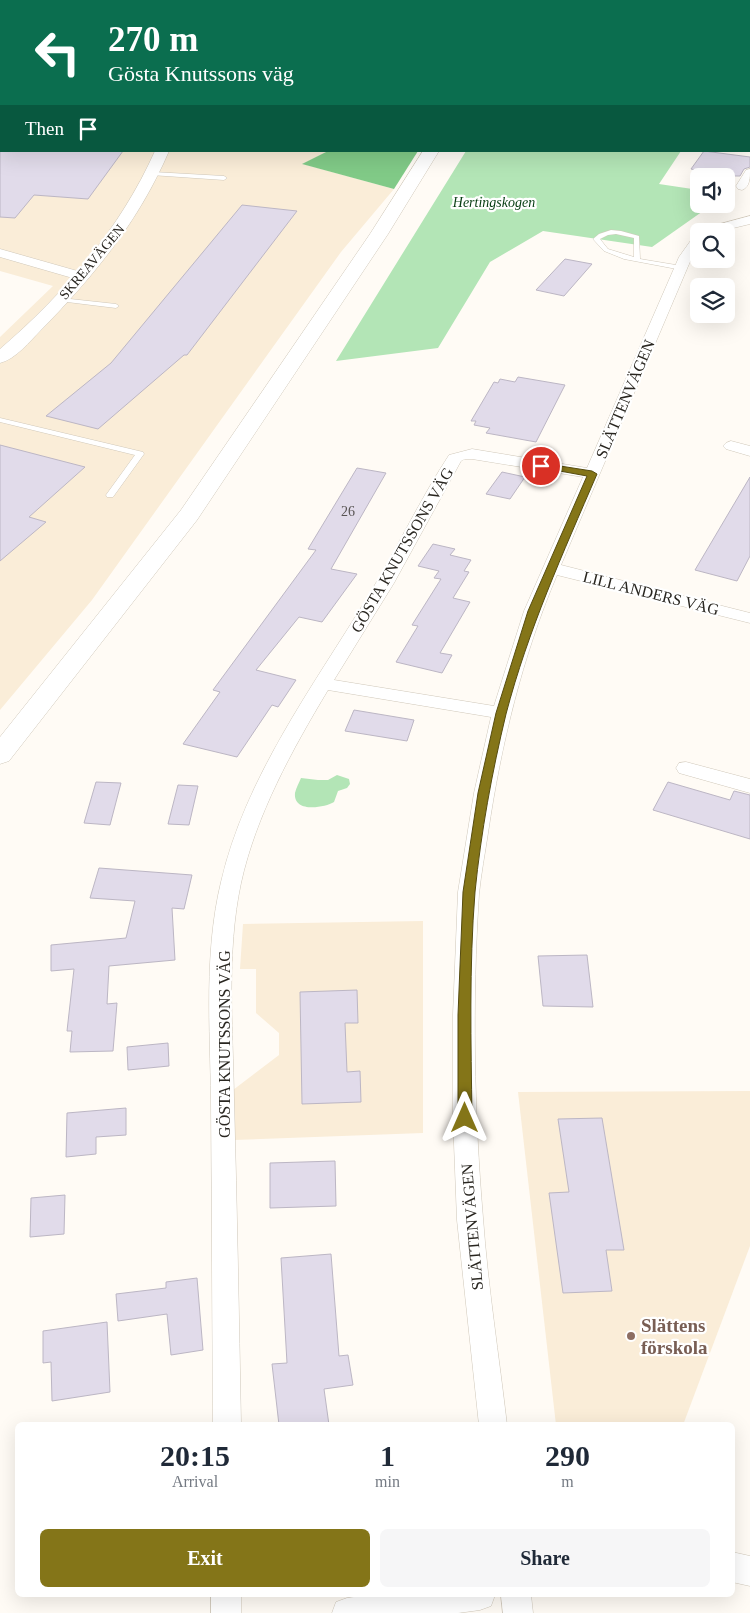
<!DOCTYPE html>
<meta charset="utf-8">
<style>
:root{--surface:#fff;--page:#f6f6f7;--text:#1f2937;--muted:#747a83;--accent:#847518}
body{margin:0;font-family:"Times New Roman",serif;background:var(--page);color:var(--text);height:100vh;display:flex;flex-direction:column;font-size:19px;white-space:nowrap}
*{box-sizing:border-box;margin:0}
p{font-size:16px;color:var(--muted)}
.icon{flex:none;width:28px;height:28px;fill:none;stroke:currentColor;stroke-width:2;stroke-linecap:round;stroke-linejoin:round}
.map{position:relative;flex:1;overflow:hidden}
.panel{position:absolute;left:15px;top:1422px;width:720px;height:175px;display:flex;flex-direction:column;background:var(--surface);border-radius:8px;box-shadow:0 5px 20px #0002}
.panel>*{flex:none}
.hud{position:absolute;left:0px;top:0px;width:750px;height:152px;box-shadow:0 5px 20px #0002;background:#0b6e4f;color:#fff;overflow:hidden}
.tools{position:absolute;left:690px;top:168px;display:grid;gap:10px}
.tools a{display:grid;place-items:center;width:45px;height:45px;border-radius:8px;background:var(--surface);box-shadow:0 5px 20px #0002;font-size:25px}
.pin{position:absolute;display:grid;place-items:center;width:42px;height:42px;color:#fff;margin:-21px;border:2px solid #fff;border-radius:50%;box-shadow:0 1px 5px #0007}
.me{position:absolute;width:55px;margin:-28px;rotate:0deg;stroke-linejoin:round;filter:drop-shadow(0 0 4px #0008)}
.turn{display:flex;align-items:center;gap:18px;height:105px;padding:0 25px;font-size:22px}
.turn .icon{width:65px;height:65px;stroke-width:2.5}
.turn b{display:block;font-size:35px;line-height:42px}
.then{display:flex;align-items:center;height:48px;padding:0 25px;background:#0003;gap:10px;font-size:19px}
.eta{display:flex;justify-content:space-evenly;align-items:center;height:85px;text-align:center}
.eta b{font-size:30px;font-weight:600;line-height:35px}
.button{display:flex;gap:10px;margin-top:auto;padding:10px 25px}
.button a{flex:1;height:58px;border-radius:8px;background:var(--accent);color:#fff;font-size:20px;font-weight:600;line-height:58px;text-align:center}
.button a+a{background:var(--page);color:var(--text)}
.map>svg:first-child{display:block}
.built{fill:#faedd8}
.green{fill:#b3e5b6}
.forest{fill:#81ca87}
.building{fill:#e1dbea;stroke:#bcb6c4}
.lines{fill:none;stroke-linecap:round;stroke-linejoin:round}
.service-casing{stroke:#d0c8ba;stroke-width:1}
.minor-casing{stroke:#d0c8ba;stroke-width:1}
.tertiary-casing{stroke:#d0c8ba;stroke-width:1}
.secondary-casing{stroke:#d0c8ba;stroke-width:1}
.service{fill:#fff;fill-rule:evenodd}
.minor{fill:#fff;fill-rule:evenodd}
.tertiary{fill:#fff;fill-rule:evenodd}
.secondary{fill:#fff;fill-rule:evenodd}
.route{fill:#847518;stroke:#564c10}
.education-dot{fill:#8d6e63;stroke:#fff;stroke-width:2}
.labels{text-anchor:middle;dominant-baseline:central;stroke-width:4.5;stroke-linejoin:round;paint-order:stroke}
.far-park-label{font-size:14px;font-style:italic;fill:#053c11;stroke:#fff}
.far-street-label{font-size:14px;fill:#292620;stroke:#fff}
.number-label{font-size:14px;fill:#575352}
.street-label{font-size:16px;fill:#292620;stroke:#fff}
.near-education-label{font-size:19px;font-weight:bold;fill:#785e54;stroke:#fff;text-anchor:start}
</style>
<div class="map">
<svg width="750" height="1613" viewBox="0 0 750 1613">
<rect width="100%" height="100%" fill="#fffbf5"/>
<g class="built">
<polygon points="0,0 179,0 1,1 1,151 328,151 303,164 394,189 341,252 92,600 0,710 0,337 53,286 0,271"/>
<polygon points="423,921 423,1133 234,1140 233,1090 279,1055 279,1033 256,1013 256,969 240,969 243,924"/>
<polygon points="750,1091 750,1246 683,1425 556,1425 518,1092"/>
</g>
<g class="green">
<polygon points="553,0 750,0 750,118 749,1"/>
<polygon points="466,151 681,151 659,184 699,190 699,204 713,204 652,247 543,231 490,262 438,348 336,361"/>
<path d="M337 775 349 779 350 784 347 788 338 791 334 802C324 808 293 813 295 793 296 788 299 783 301 778L318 780H328Z"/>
</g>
<g class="forest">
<polygon points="227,0 491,0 227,1"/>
<polygon points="328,151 418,151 394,189 302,164"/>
</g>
<g class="building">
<polygon points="0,151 123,151 88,199 34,195 15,218 0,217"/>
<polygon points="704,151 750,157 750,167 744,169 740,176 691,176 696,170 691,169"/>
<polygon points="242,205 297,211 187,355 184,355 98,429 46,416 111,363"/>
<polygon points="565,259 592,264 564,296 536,290"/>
<polygon points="518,377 565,385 536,442 486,433 490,428 474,425 476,421 471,421 494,382 498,383 500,379 515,382"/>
<polygon points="0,445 85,467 29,517 46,522 0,561"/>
<polygon points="357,468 386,473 331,569 357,574 322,622 299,617 256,670 296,680 278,707 272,705 237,757 183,744 220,692 213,690 316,550 308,549"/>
<polygon points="502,472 525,477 510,499 486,494"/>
<polygon points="750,477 750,556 737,581 695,570"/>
<polygon points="433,544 455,549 450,555 471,560 464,571 469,572 453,598 470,602 440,653 452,655 442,673 396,662 418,626 412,625 441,579 434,578 439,571 418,566"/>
<polygon points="354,710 414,720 407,741 345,731"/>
<polygon points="96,782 121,783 110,825 84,823"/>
<polygon points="668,782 730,800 734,791 750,795 750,839 653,810"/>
<polygon points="178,785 198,786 189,825 168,824"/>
<polygon points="99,868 192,875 184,909 172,908 175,960 109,966 107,1004 117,1003 113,1051 70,1052 72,1031 67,1031 74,969 51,971 51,945 126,938 135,901 90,898"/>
<polygon points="587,955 593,1007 543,1006 538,956"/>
<polygon points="357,990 358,1023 345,1023 347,1072 360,1071 361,1102 302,1104 300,992"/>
<polygon points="168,1043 169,1066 128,1070 127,1047"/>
<polygon points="126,1108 126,1135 96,1137 96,1154 66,1157 67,1113"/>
<polygon points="602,1118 624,1250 606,1250 612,1291 563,1293 549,1193 569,1192 558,1119"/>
<polygon points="335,1161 336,1206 270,1208 270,1163"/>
<polygon points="65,1195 64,1234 30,1237 31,1198"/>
<polygon points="331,1254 339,1356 348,1355 353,1385 324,1389 329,1425 279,1425 272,1364 287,1363 281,1258"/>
<polygon points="197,1278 203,1350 171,1355 167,1314 118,1321 116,1294 166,1288 166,1282"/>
<polygon points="107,1322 110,1392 52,1401 51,1362 43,1363 43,1331"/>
</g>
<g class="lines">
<g class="service-casing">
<g id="service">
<polygon points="1,62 1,67 0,68 0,63"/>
<polygon points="153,172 224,176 227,178 224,180 151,175 151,173"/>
<path d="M611 230 621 231 639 236 640 259 682 266 685 268 682 270 624 259 604 251 593 239 599 234ZM616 234 634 238V257L608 249 600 239 608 235Z"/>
<polygon points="61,298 116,304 119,306 116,308 59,301 59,299"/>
<polygon points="0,418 143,452 144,454 113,497 107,497 106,495 135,455 0,422"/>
</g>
</g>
<g class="minor-casing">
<g id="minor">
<rect x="0" y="28" width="1" height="6"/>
<path d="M750 169C750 178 750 187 742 190L738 189 736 186 746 170Z"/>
<polygon points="750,216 750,224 721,231 703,231 705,228"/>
<path d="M699 235V248L692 257 561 565 750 613V623L557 575C522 657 501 745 488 833 485 853 481 874 479 894 472 1001 474 1111 483 1218 488 1287 499 1356 507 1425H479L457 1220 453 1118V1015L458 892 474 793 491 717 328 690C292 750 256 815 241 883 226 953 233 1028 234 1099 237 1208 239 1316 241 1425H213C212 1316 212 1208 211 1099 210 1028 204 952 221 882 245 778 312 688 367 598 396 551 419 501 449 455L472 449 587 468 679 257 694 236ZM465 459H472L583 477 524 611 494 706 334 680 394 583 461 461Z"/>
<polygon points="0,249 88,274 90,277 83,281 0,257"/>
<polygon points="731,441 750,446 750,456 726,449 723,446 726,443"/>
<polygon points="686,762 750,779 750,793 679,773 676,768 679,763"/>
<polygon points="732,1552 750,1556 750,1586 732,1582"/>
<rect x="211" y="1595" width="30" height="18"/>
<polygon points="368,1595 495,1595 491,1606 480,1610 458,1613 332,1613 336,1602 347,1598"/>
<polygon points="501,1595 531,1595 533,1613 503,1613"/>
</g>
</g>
<g class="tertiary-casing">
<g id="tertiary">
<rect x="197" y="0" width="12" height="1"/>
<path d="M155 151H169C139 221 94 276 41 330 30 341 16 359 0 363V349C64 294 120 229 155 151Z"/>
</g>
</g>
<g class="secondary-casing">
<g id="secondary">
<rect x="516" y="0" width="14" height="1"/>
<polygon points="423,151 439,151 388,234 197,520 9,761 0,764 0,737 181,510 370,234"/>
</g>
</g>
<use href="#service" class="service"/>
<use href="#minor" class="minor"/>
<use href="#tertiary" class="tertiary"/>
<use href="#secondary" class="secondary"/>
</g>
<path class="route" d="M541 463 592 471 597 474C563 553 528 630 506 714 492 772 481 832 475 892 469 967 471 1043 472 1118L470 1122 465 1124 460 1122 458 1118V1015L463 892 478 793 496 713 528 611 587 476 538 467 536 466Z"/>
<circle class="education-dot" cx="631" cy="1336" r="5"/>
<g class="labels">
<g class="far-park-label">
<text x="494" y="202">Hertingskogen</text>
</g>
<g class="far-street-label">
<text transform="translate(92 262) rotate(-50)">SKREAVÄGEN</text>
</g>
<g class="number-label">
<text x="348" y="511">26</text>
</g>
<g class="street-label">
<text transform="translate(625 399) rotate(-67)">SLÄTTENVÄGEN</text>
<text transform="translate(402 550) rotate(-60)">GÖSTA KNUTSSONS VÄG</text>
<text transform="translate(651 593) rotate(14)">LILL ANDERS VÄG</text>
<text transform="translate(224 1044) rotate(-90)">GÖSTA KNUTSSONS VÄG</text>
<text transform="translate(472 1227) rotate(-95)">SLÄTTENVÄGEN</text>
</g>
<g class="near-education-label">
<text x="641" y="1325">Slättens<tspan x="641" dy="22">förskola</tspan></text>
</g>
</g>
</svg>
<div class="tools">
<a><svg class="icon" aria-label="sound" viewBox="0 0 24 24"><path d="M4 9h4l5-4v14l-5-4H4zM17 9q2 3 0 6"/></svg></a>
<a><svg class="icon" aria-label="search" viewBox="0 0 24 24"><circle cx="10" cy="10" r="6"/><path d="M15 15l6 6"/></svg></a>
<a><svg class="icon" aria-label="layers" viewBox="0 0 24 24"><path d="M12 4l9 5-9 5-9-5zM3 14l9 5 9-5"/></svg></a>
</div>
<div class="pin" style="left:541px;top:466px;background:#d93025"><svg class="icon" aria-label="arrive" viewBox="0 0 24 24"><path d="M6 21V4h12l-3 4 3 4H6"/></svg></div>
<svg class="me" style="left:465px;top:1118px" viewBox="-20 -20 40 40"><path d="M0-17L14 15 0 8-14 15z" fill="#847518" stroke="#fff" stroke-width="4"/></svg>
<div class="hud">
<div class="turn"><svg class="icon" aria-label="left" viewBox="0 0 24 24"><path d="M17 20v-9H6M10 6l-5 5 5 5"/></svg><div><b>270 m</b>Gösta Knutssons väg</div></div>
<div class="then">Then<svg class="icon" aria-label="arrive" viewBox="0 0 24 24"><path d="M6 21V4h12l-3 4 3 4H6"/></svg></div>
</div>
<section class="panel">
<div class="eta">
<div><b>20:15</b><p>Arrival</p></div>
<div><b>1</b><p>min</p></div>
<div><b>290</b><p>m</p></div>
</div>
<div class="button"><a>Exit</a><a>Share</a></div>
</section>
</div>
